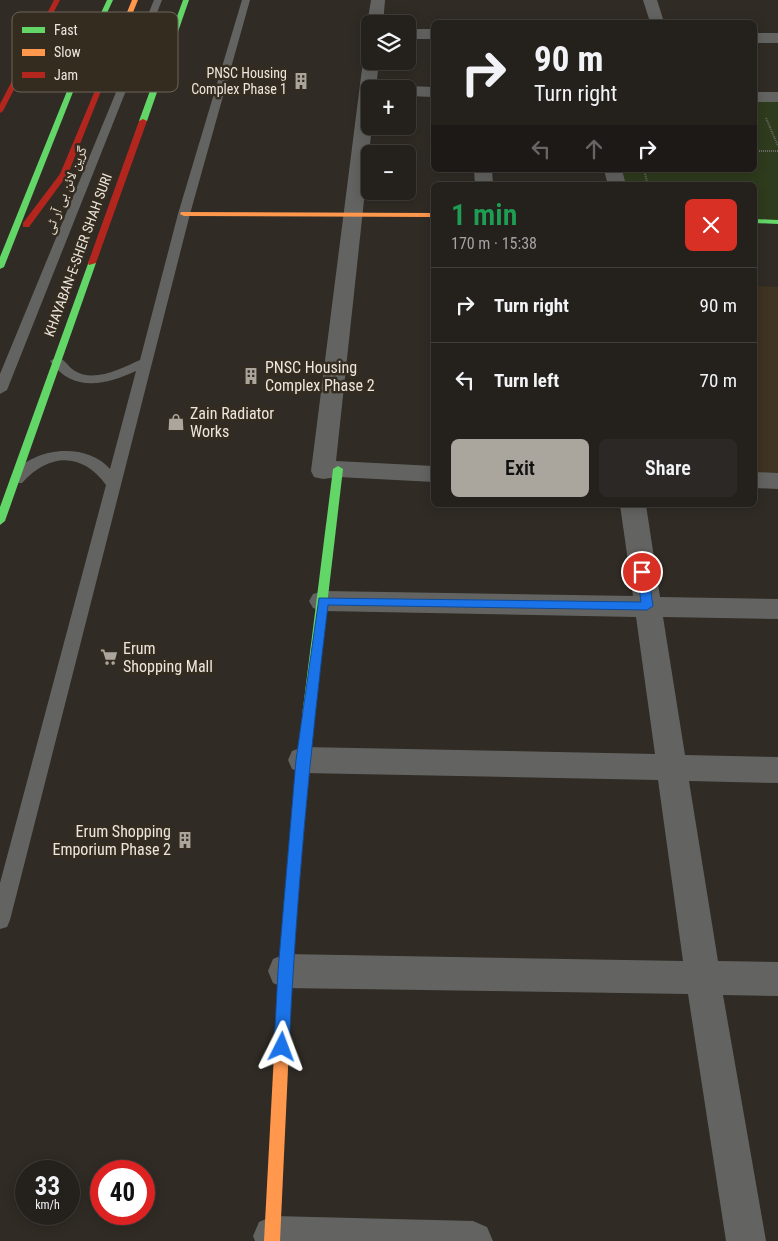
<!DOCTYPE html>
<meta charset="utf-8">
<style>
:root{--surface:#24201c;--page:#2c2825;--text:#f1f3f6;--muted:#a3a3a3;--line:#413e3b;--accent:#aaa59d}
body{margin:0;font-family:"Roboto Condensed","Noto Naskh Arabic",sans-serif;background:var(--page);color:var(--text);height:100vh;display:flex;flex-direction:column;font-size:19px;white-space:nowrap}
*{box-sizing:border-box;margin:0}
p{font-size:16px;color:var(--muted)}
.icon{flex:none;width:28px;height:28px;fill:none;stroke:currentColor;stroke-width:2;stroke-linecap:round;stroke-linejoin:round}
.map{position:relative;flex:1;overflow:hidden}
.panel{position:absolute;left:431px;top:182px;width:326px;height:325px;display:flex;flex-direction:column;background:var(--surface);border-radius:8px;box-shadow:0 2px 12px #0003,0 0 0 1px var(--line)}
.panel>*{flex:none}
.guide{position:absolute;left:431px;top:20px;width:326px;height:152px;border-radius:8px;box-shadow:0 2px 12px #0003,0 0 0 1px var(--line);background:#24201c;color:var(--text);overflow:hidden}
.buttons{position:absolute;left:361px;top:15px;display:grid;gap:10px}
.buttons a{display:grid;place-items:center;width:55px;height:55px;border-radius:8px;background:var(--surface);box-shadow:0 2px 12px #0003,0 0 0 1px var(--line);font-size:25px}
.speed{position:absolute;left:15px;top:1160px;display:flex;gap:10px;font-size:25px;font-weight:700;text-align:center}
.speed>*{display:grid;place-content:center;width:65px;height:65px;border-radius:50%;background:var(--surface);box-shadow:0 2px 12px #0003,0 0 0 1px var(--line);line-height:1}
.speed small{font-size:12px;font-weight:400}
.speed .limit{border:8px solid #d22;background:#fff;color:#111}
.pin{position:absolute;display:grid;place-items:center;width:42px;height:42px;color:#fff;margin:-21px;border:2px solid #fff;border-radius:50%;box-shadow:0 1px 5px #0007}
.me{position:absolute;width:55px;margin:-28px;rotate:3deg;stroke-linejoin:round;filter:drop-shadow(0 0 4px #0008)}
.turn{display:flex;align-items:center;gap:18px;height:105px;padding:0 20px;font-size:22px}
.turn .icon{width:65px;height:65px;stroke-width:2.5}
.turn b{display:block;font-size:35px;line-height:42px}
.lanes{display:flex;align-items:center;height:48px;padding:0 20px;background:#0003;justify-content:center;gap:25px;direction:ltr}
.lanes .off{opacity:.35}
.round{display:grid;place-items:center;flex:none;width:52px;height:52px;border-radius:8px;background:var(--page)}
.summary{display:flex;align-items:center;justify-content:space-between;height:85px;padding:0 20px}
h1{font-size:30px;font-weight:600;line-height:38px;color:#1e9e55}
.button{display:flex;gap:10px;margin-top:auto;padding:10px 20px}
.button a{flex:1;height:58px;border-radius:8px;background:var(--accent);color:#111;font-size:20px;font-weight:600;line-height:58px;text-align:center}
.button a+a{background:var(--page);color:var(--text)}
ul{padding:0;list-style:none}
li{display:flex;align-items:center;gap:15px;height:75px;padding:0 20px;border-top:1px solid var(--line)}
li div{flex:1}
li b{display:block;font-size:19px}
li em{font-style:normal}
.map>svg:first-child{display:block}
.built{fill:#3f3322}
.green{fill:#2f3b1d}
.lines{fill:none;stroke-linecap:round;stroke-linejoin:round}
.path{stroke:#6b6a67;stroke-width:2;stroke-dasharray:1 1;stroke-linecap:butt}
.lane{fill:#636461;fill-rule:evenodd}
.street{fill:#636461;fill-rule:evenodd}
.fast{fill:#63d668;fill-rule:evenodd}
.slow{fill:#ff974d;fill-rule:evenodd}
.jam{fill:#b3261e;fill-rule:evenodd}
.route{fill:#1a73e8;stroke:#114b97}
.labels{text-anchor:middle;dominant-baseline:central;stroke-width:5;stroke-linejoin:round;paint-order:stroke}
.far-poi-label{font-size:14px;fill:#ece6de;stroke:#352c20;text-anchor:end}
.far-street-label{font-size:14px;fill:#ece6de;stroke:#352c20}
.poi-label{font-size:16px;fill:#ece6de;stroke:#352c20;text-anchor:start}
.key{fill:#352c20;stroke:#6c6459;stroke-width:1}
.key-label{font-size:14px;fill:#ece6de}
</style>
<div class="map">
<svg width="778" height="1241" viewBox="0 0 778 1241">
<rect width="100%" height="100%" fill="#302b25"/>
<polygon class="built" points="755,286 778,287 778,481 755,480"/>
<polygon class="green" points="755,97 778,97 778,222 755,221 755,185 617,185 613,170 755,170"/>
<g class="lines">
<g class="path">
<polyline points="766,118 778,146"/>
<polyline points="755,151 778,151"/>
<polyline points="644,170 648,185"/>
</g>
<g class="lane">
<polygon points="154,0 162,0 7,390 0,394 0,374"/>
<path d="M242 0H250L190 214 10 920 7 927 0 929V883L106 485C82 452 49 453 22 483H12L10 479C29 447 86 441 110 469L136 371C105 385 73 393 50 361L57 357C65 359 68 367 75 371 94 383 122 368 140 360L178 214Z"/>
<polygon points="31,48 87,48 92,51 87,54 28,53 28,49"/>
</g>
<g class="street">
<polygon points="371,0 385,0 383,24 370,24 370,27 367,24"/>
<polygon points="643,0 657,0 664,22 650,22"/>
<rect x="408" y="29" width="26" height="10"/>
<rect x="755" y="33" width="23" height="10"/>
<polygon points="370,56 370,61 379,61 376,89 370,89 370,126 372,126 336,461 434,466 434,482 338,477 323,479 314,477 311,471 363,61 365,58"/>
<polygon points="408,86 434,87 434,97 408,96 408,89 401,89"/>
<rect x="755" y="92" width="23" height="10"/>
<polygon points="474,170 492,170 493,185 475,185"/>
<polygon points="604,170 622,170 626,185 608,185"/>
<polygon points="755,472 778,473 778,489 755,488"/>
<polygon points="620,505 646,505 660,597 778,599 778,619 663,617 685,755 778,757 778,783 689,781 718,961 778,962 778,996 723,995 766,1241 726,1241 688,994 285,988 273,983 268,971 273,959 285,954 683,961 658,780 303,773 292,769 288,760 292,751 303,747 655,754 636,617 323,611 313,608 309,601 313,594 323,591 633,596"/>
<polygon points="273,1216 473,1221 487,1227 493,1241 255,1241 253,1236 259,1222"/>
</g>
<g class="fast">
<polygon points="107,0 113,0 88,54 4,267 0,269 0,257 82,54"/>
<polygon points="183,0 189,0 147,121 141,122 139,121"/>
<polygon points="755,219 778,220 778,224 755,223"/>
<polygon points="89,261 96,263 5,521 0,525 0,507"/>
<polygon points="338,466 343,469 314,716 312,719 308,721 304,719 302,716 333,469"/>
</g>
<g class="slow">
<polygon points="132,0 138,0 105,81 100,82 99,81"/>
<polygon points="181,212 434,213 434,217 184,216 180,214"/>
<polygon points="286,954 291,956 293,961 280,1241 264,1241 279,961 281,956"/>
</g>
<g class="jam">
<polygon points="54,0 60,0 3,111 0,113 0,104"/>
<polygon points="102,79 105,81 68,174 29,227 23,227 23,223 60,174 99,81"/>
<polygon points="143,119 147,121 96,263 89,265 88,263 139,121"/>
<polygon points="308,711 312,713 314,716 293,961 291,966 286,968 281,966 279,961 302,716 304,713"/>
</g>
</g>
<path class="route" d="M642 568 648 572 653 606 647 610 328 605C310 752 296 899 289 1047L287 1052 282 1054 276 1052 274 1047 278 971 296 760 319 598 641 602 637 572Z"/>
<defs>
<g id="building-bare" transform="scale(1.35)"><path d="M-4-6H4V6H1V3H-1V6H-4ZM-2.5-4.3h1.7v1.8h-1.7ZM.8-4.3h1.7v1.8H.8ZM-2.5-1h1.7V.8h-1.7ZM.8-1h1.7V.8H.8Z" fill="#aaa59d" stroke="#352c20" stroke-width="2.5" paint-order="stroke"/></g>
<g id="shop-bare" transform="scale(1.35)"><path d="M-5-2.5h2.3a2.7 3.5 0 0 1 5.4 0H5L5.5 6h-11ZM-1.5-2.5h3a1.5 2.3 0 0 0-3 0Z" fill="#aaa59d" stroke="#352c20" stroke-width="2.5" paint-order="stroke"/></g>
<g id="supermarket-bare" transform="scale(1.35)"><path d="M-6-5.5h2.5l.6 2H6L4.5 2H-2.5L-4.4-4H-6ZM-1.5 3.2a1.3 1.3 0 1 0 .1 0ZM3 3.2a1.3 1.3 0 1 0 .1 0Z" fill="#aaa59d" stroke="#352c20" stroke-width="2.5" paint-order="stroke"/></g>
</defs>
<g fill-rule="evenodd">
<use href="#building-bare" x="301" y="81"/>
<use href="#building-bare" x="251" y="376"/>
<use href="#shop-bare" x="176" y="422"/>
<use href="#supermarket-bare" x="109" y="657"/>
<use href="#building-bare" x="185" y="840"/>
</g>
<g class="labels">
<g class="far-poi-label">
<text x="287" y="73">PNSC Housing<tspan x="287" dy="16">Complex Phase 1</tspan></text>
</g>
<g class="far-street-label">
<text transform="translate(65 190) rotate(-68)">گرین لائن بی آر ٹی</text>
<text transform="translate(78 255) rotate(-70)">KHAYABAN-E-SHER SHAH SURI</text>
</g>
<g class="poi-label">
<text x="265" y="367">PNSC Housing<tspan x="265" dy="18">Complex Phase 2</tspan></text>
<text x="190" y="413">Zain Radiator<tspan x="190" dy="18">Works</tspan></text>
<text x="123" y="648">Erum<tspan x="123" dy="18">Shopping Mall</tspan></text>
<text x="171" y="831" text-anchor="end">Erum Shopping<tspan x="171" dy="18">Emporium Phase 2</tspan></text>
</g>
</g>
<rect x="12" y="12" width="166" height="80" rx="8" class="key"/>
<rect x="22" y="27" width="23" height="6" fill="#63d668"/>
<rect x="22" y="49" width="23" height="7" fill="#ff974d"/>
<rect x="22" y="72" width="23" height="6" fill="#b3261e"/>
<g class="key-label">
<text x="54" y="35">Fast</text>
<text x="54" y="57">Slow</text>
<text x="54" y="80">Jam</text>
</g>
</svg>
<div class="buttons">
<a><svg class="icon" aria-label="layers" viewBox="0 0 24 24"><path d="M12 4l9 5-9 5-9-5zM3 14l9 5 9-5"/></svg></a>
<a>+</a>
<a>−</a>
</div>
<div class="speed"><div>33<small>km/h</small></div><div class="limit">40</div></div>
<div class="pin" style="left:642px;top:572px;background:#d93025"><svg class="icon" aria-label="arrive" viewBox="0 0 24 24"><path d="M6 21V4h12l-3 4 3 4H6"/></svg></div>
<svg class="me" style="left:282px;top:1047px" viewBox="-20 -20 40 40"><path d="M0-17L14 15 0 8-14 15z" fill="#1a73e8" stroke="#fff" stroke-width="4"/></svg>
<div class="guide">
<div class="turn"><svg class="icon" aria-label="right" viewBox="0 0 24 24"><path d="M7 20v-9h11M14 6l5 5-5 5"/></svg><div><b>90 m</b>Turn right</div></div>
<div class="lanes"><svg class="icon off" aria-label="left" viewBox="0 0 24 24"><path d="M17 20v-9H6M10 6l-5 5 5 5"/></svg><svg class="icon off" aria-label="ahead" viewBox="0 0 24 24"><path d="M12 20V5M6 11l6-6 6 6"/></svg><svg class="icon" aria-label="right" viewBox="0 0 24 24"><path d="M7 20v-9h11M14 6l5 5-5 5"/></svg></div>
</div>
<section class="panel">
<div class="summary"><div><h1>1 min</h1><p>170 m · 15:38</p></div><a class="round" style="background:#d93025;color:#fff"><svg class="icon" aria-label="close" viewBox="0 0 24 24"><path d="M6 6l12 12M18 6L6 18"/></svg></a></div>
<ul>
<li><svg class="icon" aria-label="right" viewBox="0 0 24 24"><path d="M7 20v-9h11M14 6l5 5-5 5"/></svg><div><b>Turn right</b></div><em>90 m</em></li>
<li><svg class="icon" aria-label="left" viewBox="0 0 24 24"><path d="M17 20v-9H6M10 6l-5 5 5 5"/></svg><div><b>Turn left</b></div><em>70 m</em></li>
</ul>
<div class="button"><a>Exit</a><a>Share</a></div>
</section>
</div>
